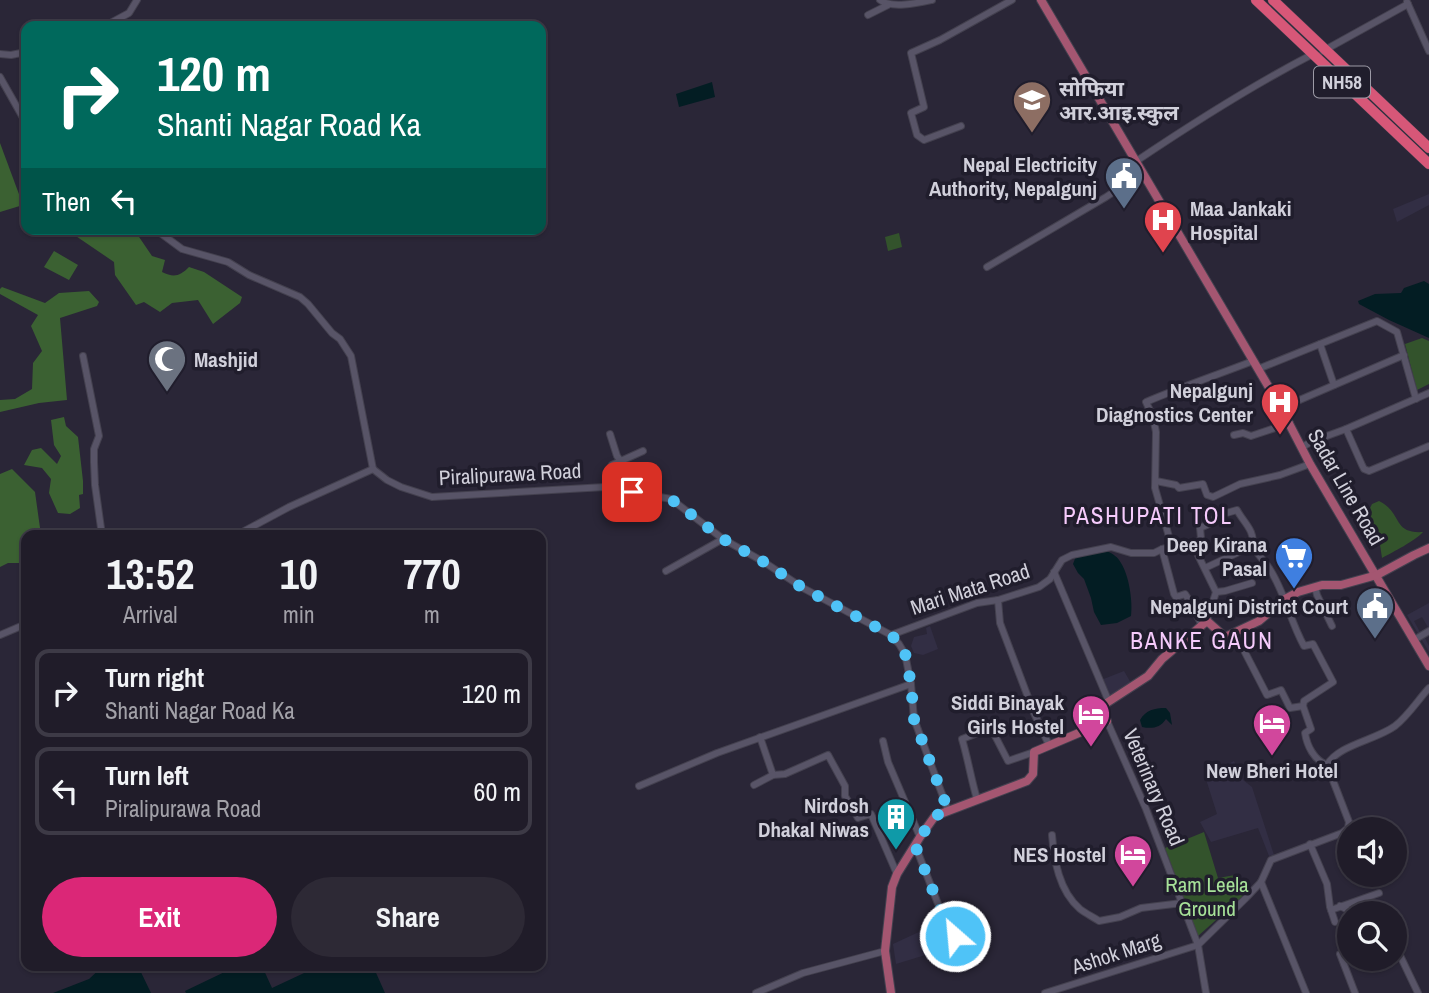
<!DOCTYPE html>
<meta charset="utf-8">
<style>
:root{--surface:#201c29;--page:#2d2935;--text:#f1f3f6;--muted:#a2a1a8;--line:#3d3a46;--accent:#db2777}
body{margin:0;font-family:"Archivo Narrow","Noto Sans Devanagari",sans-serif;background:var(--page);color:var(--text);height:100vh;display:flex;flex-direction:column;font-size:26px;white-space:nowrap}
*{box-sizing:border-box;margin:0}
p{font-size:23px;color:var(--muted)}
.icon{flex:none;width:38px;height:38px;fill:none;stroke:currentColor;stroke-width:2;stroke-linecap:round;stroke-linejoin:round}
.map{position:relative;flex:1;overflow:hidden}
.side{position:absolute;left:21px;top:530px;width:525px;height:441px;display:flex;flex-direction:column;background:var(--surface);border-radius:14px;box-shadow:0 2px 5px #0004,0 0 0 2px var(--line)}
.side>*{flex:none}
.banner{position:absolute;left:21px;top:21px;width:525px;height:214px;border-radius:14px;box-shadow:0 2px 5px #0004,0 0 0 2px var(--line);background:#00695c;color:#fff;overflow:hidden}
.controls{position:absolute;left:1337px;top:817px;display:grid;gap:14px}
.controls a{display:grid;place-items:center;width:70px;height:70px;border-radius:50%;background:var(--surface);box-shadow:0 2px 5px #0004,0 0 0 2px var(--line);font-size:35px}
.pin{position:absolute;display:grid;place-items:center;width:60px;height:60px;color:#fff;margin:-30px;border-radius:14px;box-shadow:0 4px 10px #0006}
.me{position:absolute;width:77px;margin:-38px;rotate:333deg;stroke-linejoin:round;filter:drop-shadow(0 0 5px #0008)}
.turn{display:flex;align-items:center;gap:24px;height:147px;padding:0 21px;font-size:32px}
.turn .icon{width:91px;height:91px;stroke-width:2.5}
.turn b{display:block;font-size:49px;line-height:60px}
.then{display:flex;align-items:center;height:66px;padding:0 21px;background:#0003;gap:14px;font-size:26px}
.eta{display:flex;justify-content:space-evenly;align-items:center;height:119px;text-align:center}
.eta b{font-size:42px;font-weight:700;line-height:49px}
.action{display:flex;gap:14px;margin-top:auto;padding:14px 21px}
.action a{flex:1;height:80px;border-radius:42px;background:var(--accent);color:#fff;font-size:28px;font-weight:700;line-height:80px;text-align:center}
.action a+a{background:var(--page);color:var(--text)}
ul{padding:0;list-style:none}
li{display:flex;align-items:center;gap:21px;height:88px;margin:0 14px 10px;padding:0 7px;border:4px solid var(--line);border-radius:14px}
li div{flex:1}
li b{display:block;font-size:26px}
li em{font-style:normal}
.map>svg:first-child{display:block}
.built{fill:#322e44}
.green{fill:#33532c}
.forest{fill:#3b6132}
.water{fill:#031d23}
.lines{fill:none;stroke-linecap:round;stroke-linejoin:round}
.minor-casing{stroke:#44414f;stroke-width:8}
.major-casing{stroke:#44414f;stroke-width:10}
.highway-casing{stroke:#44414f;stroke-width:11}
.minor{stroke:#585467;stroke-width:6}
.major{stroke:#a45671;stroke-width:8}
.highway{stroke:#d75778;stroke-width:10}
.route{stroke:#4fc3f7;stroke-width:12;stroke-dasharray:0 21.6}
.labels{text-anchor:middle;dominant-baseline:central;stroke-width:7;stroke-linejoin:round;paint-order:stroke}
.shield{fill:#201d2c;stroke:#9c9aa6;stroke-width:2}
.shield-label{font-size:19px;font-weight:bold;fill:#d1d0db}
.poi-label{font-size:21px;font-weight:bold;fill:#d1d0db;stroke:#201d2c;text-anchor:end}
.street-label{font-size:21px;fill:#d1d0db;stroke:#201d2c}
.park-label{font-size:21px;fill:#a7e299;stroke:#201d2c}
.neighbourhood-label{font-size:23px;letter-spacing:2px;fill:#f6cbfc;stroke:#201d2c}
</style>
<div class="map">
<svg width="1429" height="993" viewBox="0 0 1429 993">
<rect width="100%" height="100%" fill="#2a2637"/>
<g class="built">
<polygon points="1429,194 1429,205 1397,222 1393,209"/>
<polygon points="1429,603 1429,629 1422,617 1414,621 1421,634 1429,629 1429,636 1425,638 1429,646 1429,652 1407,615"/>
<polygon points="930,626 938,649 923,655 914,653 911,646 914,637 927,634 926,628"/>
<polygon points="1124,671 1131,683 1108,697 1101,680"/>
<polygon points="1234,761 1243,780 1252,787 1274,855 1269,856 1258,828 1211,842 1200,822 1217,814 1205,776"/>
<polygon points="921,931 932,953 896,964 893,944"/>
</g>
<g class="green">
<polygon points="899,233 902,247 888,251 885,237"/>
<polygon points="1422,338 1429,341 1429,384 1417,390 1405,344"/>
<path d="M1379 501C1403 513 1392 534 1423 532 1415 541 1393 552 1382 558L1379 538 1364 520 1372 504Z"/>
<polygon points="1204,832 1218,878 1235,875 1243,896 1198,936 1165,848"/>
</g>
<g class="forest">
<polygon points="0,143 23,205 0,212"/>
<path d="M131 229 137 234 152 256 165 260 162 272C174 278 180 276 189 267L204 272 242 297 240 303 213 324 198 300 172 303 160 312 144 302 136 305 115 275 114 262 67 230Z"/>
<polygon points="54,251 78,265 69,280 44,267"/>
<polygon points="2,287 45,303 59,293 89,291 99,302 97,306 60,318 67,400 39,403 0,412 0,400 15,399 32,389 33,363 42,351 31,326 38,315 0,294 0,289"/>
<polygon points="64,417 66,426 78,437 83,481 83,494 79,495 80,508 70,514 58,513 49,493 51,479 42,468 24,465 32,450 41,448 57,464 61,456 54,445 51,420"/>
<polygon points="12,469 35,492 41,535 26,536 26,563 8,563 0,567 0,474"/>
</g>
<g class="water">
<polygon points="712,82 715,97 679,107 676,94"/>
<polygon points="1424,281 1429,284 1429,338 1389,320 1359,304 1358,301 1375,294 1401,293 1404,288"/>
<path d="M1107 551C1113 554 1118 557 1121 563 1129 575 1133 602 1131 616L1117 623 1101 625 1094 612 1091 598 1084 579 1078 573 1073 564 1076 556Z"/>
<path d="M1166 708 1170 713 1172 725 1166 719C1160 728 1152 729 1142 727L1140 720C1146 710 1154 708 1166 708Z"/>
<polygon points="103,966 138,966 151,993 53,993 89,979"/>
<polygon points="237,966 262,966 272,988 319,966 373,966 385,993 186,993 185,991"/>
</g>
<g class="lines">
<g class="minor-casing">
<g id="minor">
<path d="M880 0C891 9 918 3 932 0"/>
<polyline points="1407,2 1429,51"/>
<polyline points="868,15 888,5"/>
<polyline points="105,26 129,13 137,0"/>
<polyline points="1323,51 1408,4"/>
<polyline points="0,54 11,55 26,52"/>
<polyline points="0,77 26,123"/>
<polyline points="961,126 924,140 917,135 911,113 924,107 911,53 940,40 1012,0"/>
<path d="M1135 162C1193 123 1251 86 1313 54"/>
<polyline points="155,229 182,249 228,262 249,275 300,297 308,304 332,333 340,339 351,356 373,469"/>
<polyline points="987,267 1106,197 1142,173"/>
<polyline points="1320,344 1334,385"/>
<polyline points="83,356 99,436 94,449 94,462 95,485 101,528 101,536"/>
<polyline points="1258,369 1377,321 1397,332 1416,399"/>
<polyline points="1281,408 1404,355"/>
<polyline points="1346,429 1362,465 1364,469 1369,471 1429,446"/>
<polyline points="610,434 617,456 628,471 632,492"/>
<polyline points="1234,435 1243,433 1251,436 1290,423"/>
<polyline points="1302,447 1313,441 1346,429 1429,393"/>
<polyline points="612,465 643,451"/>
<polyline points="373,469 387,480 401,487 432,497 605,487 671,499 723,539 764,562 803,588 891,635 899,644 905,654 911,684 914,719 948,810"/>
<polyline points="1156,481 1176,485 1179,488 1203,484 1207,495 1213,497 1240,484 1280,475 1310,464"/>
<polyline points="235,536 289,507 373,469"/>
<path d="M1172 547 1155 488 1156 432 1153 417 1146 402C1181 387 1217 375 1253 361"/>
<polyline points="1162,549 1174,594 1176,597 1185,594 1187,597 1202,625"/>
<path d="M1195 549 1201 538 1200 528 1213 522 1216 516 1237 510C1243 522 1256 531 1252 546L1205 568"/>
<polyline points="666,571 723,539"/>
<polyline points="1054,572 1109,702"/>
<polyline points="1315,587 1317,595 1332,626"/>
<polyline points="1216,592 1225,591 1252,583"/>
<polyline points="998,600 1000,623 1034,713 1049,745"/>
<path d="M1235 633 1267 695 1281 690 1290 708 1303 706 1304 701 1333 682 1313 644 1304 646C1290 621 1285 592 1269 568 1264 560 1257 554 1252 546"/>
<polyline points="0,635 26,624"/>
<polyline points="891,635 977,603 998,600 1039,587 1050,579 1062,560 1072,555 1111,547 1131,553 1154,553 1162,549 1184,544 1195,549 1216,592 1207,621"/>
<polyline points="1414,640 1429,631"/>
<path d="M1303 706 1311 729 1305 733C1307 746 1314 760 1327 765"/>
<polyline points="1107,721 1146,809 1198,945 1206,993"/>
<polyline points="760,737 773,775 785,774 828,755 845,786 845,796 858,818 871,814 897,874"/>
<polyline points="883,741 888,762 920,837"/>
<polyline points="754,785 773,775"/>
<polyline points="639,786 717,753 911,684"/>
<path d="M977 799C971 779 968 759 962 739L991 728 1008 761 1034 752"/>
<path d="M1052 835C1054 860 1059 891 1080 909 1085 913 1093 917 1099 921L1120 917 1141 908 1182 903"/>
<polyline points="1310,844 1327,884 1330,907 1335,922"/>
<polyline points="915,845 942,914 955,936"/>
<polyline points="1261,882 1306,993"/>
<polyline points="1340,906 1348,910 1349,914"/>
<polyline points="1331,910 1379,893"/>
<polyline points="1396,947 1418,993"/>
<polyline points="1340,954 1355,993"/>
<polyline points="756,993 803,973 885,951"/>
<path d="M1045 993 1198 945 1246 898 1261 882 1271 860 1342 833 1348 828 1349 822 1327 765C1338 745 1376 740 1395 726 1408 716 1418 700 1429 688"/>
</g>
</g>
<g class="major-casing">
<g id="major">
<polyline points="1041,0 1281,408 1310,464 1429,666"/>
<polyline points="891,993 885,951 892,887 897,874 920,837 935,816 1027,781 1033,774 1034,752 1107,721 1102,711 1105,704 1148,676 1162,659 1207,621 1225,637 1259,621 1285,599 1298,592 1322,585 1341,585 1377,575 1414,555 1429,548"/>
</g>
</g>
<g class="highway-casing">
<g id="highway">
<polyline points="1256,0 1429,164"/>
<polyline points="1273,0 1429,148"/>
</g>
</g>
<use href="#minor" class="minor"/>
<use href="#major" class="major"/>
<use href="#highway" class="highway"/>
</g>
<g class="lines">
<polyline class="route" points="632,492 671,499 723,539 764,562 803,588 891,635 900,644 905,653 911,684 914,719 948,810 935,816 915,845 942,914 955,936"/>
</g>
<defs>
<g id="school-pin" transform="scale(2.0125)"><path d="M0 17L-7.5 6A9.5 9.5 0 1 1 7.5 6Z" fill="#8d6e63" stroke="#201d2c"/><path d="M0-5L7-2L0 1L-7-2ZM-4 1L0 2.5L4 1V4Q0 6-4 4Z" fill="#fff"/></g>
<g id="civic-pin" transform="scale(2.0125)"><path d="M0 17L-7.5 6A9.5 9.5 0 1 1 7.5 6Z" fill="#5c6f8a" stroke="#201d2c"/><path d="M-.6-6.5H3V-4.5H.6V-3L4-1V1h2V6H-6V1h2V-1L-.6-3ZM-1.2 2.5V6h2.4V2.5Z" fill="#fff"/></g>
<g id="hospital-pin" transform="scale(2.0125)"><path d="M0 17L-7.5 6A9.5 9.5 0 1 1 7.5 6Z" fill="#e0444e" stroke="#201d2c"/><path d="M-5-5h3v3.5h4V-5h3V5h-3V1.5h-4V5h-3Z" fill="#fff"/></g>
<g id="mosque-pin" transform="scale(2.0125)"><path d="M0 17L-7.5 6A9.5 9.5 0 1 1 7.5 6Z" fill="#6b7280" stroke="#201d2c"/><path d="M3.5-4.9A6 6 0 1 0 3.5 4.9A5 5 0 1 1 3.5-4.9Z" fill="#fff"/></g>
<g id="supermarket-pin" transform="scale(2.0125)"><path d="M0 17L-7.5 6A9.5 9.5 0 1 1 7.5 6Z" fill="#3f7fe0" stroke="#201d2c"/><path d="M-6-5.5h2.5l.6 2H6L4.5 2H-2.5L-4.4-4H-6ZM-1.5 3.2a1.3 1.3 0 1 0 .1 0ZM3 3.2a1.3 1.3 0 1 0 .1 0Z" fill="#fff"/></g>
<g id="hotel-pin" transform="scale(2.0125)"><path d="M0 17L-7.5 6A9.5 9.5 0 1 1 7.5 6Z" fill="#d1479c" stroke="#201d2c"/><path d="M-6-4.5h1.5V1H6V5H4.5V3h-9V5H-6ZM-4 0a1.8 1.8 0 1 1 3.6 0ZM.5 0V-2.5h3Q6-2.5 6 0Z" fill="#fff"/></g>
<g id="building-pin" transform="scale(2.0125)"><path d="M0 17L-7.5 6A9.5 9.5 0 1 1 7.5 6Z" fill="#0f9aa8" stroke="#201d2c"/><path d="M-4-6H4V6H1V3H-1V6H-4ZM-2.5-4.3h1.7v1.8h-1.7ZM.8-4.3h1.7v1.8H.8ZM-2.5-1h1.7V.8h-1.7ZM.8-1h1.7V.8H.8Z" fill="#fff"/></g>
</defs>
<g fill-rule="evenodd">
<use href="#school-pin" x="1032" y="100"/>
<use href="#civic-pin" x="1124" y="176"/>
<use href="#hospital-pin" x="1163" y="220"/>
<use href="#mosque-pin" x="167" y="359"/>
<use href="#hospital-pin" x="1280" y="402"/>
<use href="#supermarket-pin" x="1294" y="556"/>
<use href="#civic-pin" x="1375" y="606"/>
<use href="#hotel-pin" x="1091" y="714"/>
<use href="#hotel-pin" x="1272" y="723"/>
<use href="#building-pin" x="896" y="817"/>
<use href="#hotel-pin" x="1133" y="854"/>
</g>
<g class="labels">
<rect class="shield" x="1314" y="66.5" width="56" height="31" rx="5"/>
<g class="shield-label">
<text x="1342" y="82">NH58</text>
</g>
<g class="poi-label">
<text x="1059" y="88" text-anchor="start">साेफिया<tspan x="1059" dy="24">आर.आइ.स्कुल</tspan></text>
<text x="1097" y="164">Nepal Electricity<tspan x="1097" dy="24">Authority, Nepalgunj</tspan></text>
<text x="1190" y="208" text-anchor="start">Maa Jankaki<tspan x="1190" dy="24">Hospital</tspan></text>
<text x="194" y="359" text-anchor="start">Mashjid</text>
<text x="1253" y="390">Nepalgunj<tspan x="1253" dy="24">Diagnostics Center</tspan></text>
<text x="1267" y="544">Deep Kirana<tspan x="1267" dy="24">Pasal</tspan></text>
<text x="1348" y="606">Nepalgunj District Court</text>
<text x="1064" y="702">Siddi Binayak<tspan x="1064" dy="24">Girls Hostel</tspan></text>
<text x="1272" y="770" text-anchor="middle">New Bheri Hotel</text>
<text x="869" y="805">Nirdosh<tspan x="869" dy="24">Dhakal Niwas</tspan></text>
<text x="1106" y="854">NES Hostel</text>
</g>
<g class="street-label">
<text transform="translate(510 474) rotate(-3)">Piralipurawa Road</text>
<text transform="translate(1346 487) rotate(60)">Sadar Line Road</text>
<text transform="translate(970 589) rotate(-18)">Mari Mata Road</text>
<text transform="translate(1154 787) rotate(67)">Veterinary Road</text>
<text transform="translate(1116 953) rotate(-18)">Ashok Marg</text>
</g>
<g class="park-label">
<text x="1207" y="884">Ram Leela<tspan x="1207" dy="24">Ground</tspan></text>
</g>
<g class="neighbourhood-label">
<text x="1148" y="515">PASHUPATI TOL</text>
<text x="1202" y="640">BANKE GAUN</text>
</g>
</g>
</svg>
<div class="controls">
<a><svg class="icon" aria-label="sound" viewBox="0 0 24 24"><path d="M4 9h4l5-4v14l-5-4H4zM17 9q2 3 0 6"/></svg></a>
<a><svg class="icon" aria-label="search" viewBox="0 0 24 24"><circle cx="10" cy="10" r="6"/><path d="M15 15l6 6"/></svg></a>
</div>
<div class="pin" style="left:632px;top:492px;background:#d93025"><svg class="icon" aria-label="arrive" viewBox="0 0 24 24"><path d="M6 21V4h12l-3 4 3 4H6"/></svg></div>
<svg class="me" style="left:955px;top:936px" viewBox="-20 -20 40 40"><circle r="17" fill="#4fc3f7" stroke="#fff" stroke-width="3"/><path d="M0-11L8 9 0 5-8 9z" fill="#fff"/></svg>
<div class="banner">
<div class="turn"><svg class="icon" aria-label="right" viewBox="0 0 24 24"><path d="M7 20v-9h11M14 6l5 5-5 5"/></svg><div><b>120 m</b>Shanti Nagar Road Ka</div></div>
<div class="then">Then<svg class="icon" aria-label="left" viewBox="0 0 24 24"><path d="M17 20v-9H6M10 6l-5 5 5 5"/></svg></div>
</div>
<section class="side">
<div class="eta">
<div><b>13:52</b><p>Arrival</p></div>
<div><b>10</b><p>min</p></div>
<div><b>770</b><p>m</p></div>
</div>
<ul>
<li><svg class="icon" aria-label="right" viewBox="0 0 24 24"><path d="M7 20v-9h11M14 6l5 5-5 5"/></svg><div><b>Turn right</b><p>Shanti Nagar Road Ka</p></div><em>120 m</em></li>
<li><svg class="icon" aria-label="left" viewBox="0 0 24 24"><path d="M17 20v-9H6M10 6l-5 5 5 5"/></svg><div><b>Turn left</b><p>Piralipurawa Road</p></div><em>60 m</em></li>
</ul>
<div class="action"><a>Exit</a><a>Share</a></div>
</section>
</div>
